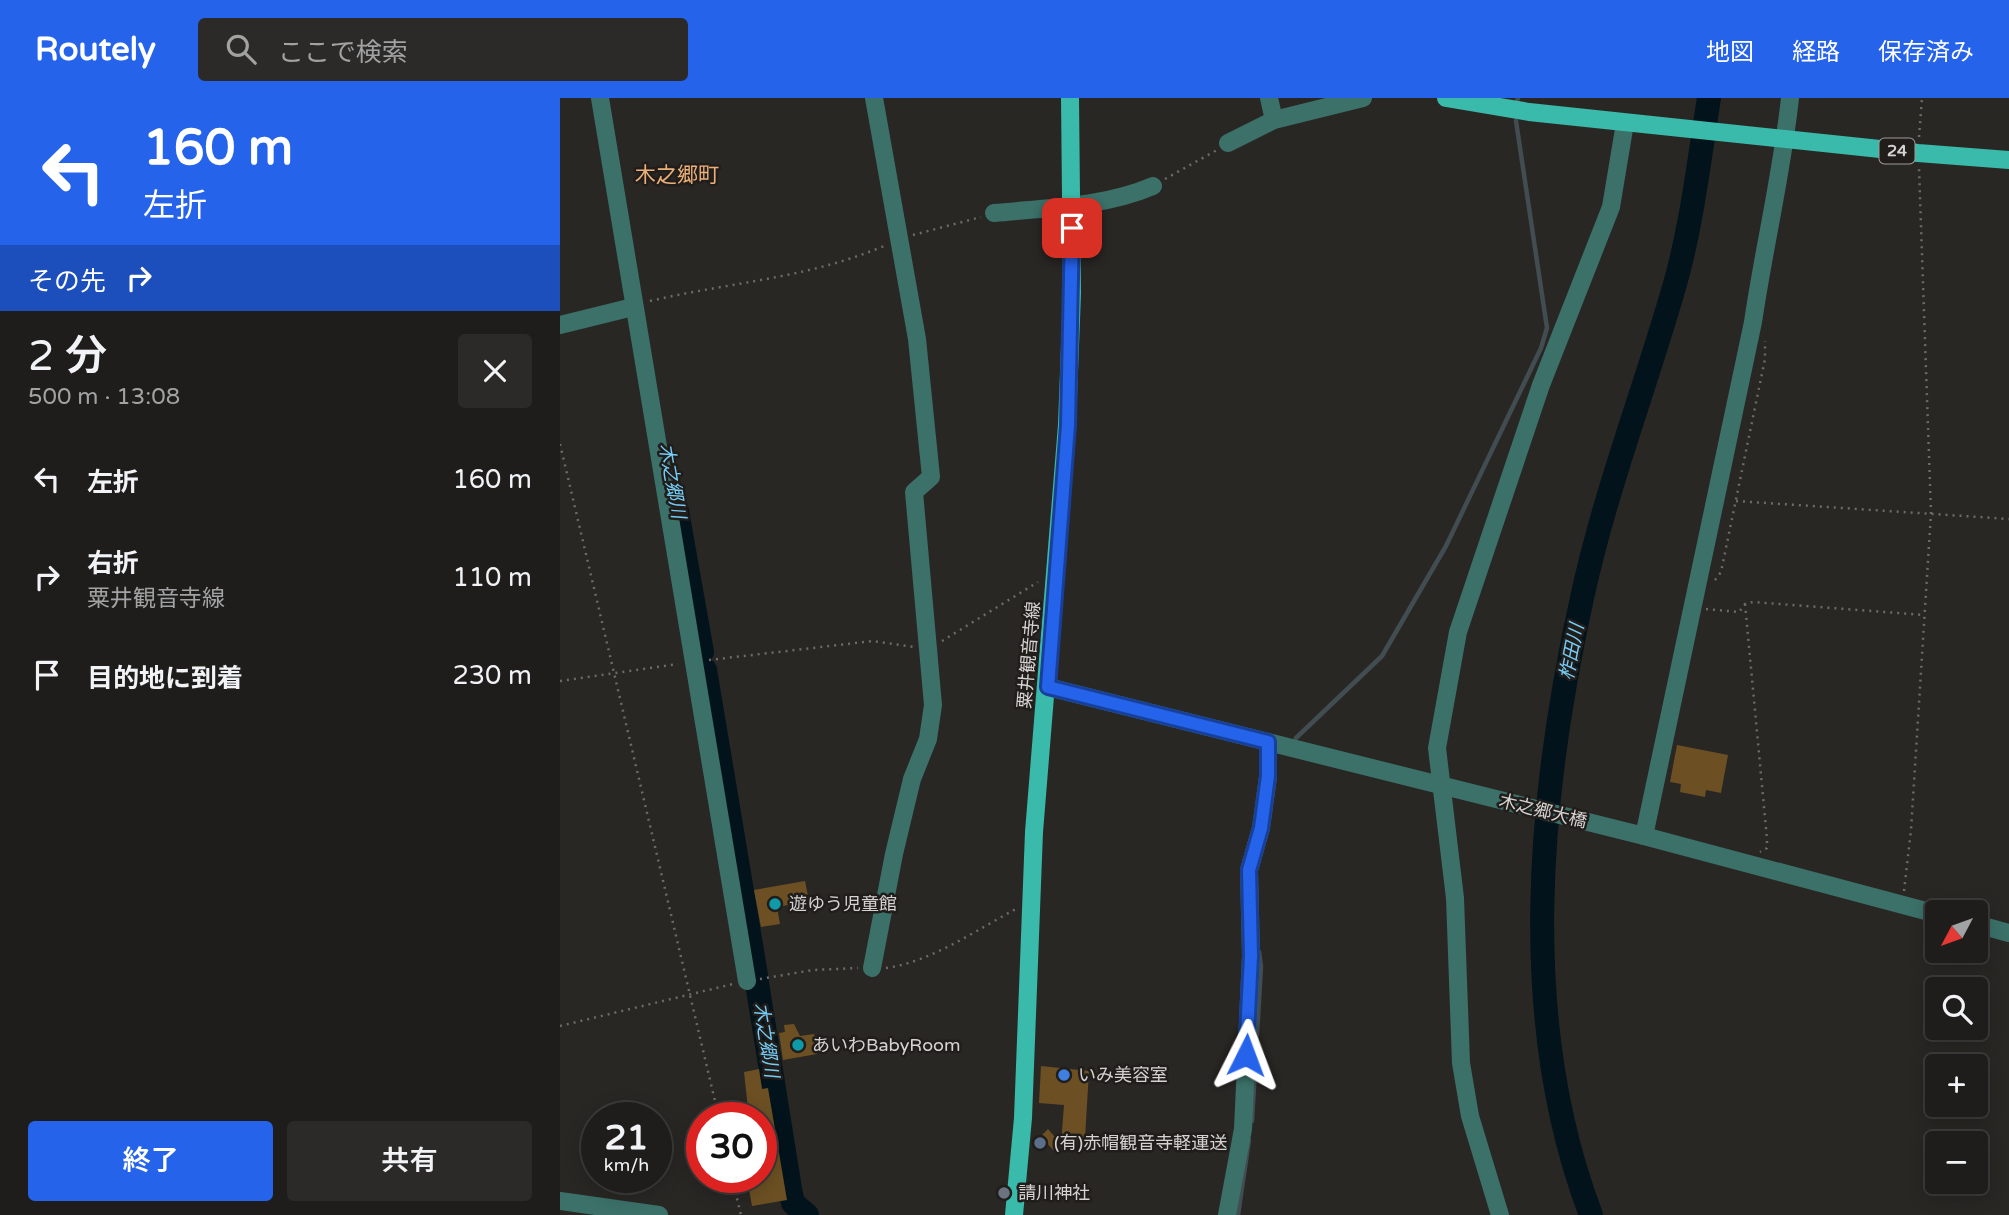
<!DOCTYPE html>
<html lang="ja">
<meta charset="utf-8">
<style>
:root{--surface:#1f1d1b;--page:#2c2a28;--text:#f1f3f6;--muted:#a1a2a3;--line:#3c3b3a;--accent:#2563eb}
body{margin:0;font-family:"Varela Round","Noto Sans JP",sans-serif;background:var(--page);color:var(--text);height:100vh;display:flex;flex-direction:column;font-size:26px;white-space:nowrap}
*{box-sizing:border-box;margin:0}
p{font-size:23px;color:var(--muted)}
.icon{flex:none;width:38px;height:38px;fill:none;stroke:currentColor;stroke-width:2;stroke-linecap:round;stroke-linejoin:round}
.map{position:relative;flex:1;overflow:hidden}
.details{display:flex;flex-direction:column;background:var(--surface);width:560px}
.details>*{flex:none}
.guide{background:#2563eb;color:#fff;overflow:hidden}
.needle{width:46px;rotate:229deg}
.fabs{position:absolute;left:1365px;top:802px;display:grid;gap:14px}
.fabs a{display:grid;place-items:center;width:63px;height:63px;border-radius:7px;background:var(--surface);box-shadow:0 4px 18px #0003,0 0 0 2px var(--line);font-size:35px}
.speed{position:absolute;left:21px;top:1004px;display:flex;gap:14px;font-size:35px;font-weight:700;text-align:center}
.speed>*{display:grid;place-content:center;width:91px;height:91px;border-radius:50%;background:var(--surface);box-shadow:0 4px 18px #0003,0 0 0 2px var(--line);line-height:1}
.speed small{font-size:18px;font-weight:400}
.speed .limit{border:10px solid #d22;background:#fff;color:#111}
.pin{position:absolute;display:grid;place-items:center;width:60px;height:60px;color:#fff;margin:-30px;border-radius:14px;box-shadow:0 4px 10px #0006}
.me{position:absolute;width:77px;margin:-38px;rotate:3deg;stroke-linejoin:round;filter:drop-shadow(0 0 5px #0008)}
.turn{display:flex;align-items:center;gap:24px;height:147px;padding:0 28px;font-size:32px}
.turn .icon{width:91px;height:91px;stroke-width:2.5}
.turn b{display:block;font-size:49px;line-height:60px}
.then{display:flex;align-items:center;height:66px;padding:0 28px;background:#0003;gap:14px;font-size:26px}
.round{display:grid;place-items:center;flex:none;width:74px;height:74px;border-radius:7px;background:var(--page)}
.headline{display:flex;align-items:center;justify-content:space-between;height:119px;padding:0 28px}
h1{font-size:42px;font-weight:600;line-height:52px}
.button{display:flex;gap:14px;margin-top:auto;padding:14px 28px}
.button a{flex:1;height:80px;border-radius:7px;background:var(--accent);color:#fff;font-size:28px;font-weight:600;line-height:80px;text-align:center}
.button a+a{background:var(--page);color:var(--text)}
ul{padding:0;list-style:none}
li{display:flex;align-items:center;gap:21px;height:98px;padding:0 28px}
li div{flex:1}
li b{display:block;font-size:26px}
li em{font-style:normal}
header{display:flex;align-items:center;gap:42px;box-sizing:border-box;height:98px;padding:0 35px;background:var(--accent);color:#fff}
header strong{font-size:33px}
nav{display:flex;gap:38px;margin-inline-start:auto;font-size:24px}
.search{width:490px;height:63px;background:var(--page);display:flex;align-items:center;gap:18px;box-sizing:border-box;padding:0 24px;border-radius:7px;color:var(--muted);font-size:26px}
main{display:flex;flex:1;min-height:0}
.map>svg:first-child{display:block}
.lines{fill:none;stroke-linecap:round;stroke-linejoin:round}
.stream{stroke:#424d52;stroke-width:4.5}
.river{stroke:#03131b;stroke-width:24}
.building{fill:#6c5023}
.path{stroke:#6c6b68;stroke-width:2.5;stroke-dasharray:2 5;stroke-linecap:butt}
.minor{stroke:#3b7169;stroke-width:18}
.major{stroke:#3abaaa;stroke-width:18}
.route-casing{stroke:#184099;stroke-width:18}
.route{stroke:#2563eb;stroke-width:12}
.culture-dot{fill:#0f9aa8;stroke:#201d1b;stroke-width:2.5}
.shop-dot{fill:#3f7fe0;stroke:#201d1b;stroke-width:2.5}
.service-dot{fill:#5c6f8a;stroke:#201d1b;stroke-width:2.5}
.worship-dot{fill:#6b7280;stroke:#201d1b;stroke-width:2.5}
.labels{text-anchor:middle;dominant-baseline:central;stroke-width:5;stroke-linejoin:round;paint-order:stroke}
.shield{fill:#201d1b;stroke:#9e9c9a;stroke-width:2}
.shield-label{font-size:16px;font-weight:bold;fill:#d4d3d1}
.street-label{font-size:18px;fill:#d4d3d1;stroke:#201d1b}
.poi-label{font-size:18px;fill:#d4d3d1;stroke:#201d1b;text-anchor:start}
.water-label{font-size:19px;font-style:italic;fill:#75ccf5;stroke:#201d1b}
.quarter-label{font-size:21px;fill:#ecb079;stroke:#201d1b}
</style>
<header>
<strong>Routely</strong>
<div class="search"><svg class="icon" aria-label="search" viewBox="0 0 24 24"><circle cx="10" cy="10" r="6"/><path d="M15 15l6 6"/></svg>ここで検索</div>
<nav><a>地図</a><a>経路</a><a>保存済み</a></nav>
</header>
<main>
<section class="details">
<div class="guide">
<div class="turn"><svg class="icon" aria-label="left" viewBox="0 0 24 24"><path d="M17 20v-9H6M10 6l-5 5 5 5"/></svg><div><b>160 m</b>左折</div></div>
<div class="then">その先<svg class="icon" aria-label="right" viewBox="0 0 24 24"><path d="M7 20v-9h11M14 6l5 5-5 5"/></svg></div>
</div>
<div class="headline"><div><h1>2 分</h1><p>500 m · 13:08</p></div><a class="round"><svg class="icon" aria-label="close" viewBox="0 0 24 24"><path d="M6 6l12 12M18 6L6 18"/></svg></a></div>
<ul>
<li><svg class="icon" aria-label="left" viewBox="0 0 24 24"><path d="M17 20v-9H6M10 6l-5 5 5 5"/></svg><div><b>左折</b></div><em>160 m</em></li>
<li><svg class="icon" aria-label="right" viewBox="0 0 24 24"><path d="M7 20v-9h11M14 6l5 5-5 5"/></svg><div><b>右折</b><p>粟井観音寺線</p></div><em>110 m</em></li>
<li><svg class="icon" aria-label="arrive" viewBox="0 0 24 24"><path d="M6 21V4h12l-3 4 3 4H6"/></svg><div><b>目的地に到着</b></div><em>230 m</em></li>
</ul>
<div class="button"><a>終了</a><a>共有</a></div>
</section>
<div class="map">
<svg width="1449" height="1117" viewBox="0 0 1449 1117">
<rect width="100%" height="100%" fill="#292724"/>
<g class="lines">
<g class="stream">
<polyline points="957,3 958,0"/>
<polyline points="736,640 822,558 886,448 981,250 987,230 956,23"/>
<polyline points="692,1023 701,868 699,854"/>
<polyline points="678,1117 689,1042"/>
</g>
<g class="river">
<polyline points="117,413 142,554"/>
<polyline points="145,572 196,877"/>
<polyline points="197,885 230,1091 233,1105 247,1117"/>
<path d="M1031 1117C957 923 978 699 1022 500 1045 393 1085 291 1115 186 1132 126 1139 62 1149 0"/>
</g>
</g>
<g class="building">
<polygon points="1117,647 1168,657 1161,695 1146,692 1145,699 1120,694 1121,686 1110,684"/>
<polygon points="245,783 249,803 217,809 220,826 201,829 194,792"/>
<polygon points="234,926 240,938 254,936 257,956 223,962 219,935 225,934 224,927"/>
<polygon points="481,968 529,973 525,1040 493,1052 481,1038 488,1031 501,1046 504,1007 479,1005"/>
<polygon points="199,971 202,991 208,990 227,1102 192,1108 187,1080 201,1080 201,1020 189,1020 184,974"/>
</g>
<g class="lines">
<g class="path">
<polyline points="1359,39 1362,0"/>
<polyline points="605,81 657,52"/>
<polyline points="353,137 421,119"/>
<path d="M90 203C171 184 245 181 324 148"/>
<polyline points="0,346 159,1020"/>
<polyline points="1176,403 1449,421"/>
<polyline points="1155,482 1161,474 1205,261 1205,243"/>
<polyline points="1185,506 1207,741 1207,750 1200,754"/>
<polyline points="1146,511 1179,514 1185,506 1193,504 1364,517"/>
<polyline points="382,543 478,484"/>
<polyline points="149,562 313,543 354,549"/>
<polyline points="0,583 118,566"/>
<polyline points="1344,793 1351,732 1371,415 1359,70"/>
<path d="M326 870C371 864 416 832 456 811"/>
<polyline points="200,881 253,872 298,870"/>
<polyline points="0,928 173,886"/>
<polyline points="172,1080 181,1117"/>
</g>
<g class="minor">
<polyline points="40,0 187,883"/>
<polyline points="709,0 714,22"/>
<polyline points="668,45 714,22 803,0"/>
<path d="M434 115C486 110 544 109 593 88"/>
<polyline points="0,227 73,209"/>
<polyline points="488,589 1084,738 1377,816"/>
<path d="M1084 738 1193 224C1204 149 1222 75 1230 0"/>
<polyline points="1416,826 1449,835"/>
<polyline points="312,870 334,756 352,681 368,641 373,607 354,394 371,379 357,241 314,0"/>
<polyline points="0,1103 99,1117"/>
<polyline points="667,1117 683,1031 691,858 689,772 701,730 708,679 708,644"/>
<polyline points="940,1117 910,1018 901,965 895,800 877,650 898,534 981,287 1051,109 1065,25"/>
</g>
<g class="major">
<polyline points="886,0 969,14 1358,55 1449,62"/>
<polyline points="454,1117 463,1020 474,734 507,327 512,195 510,0"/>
</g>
</g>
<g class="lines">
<g class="route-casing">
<polyline id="route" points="512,130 508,327 488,589 708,644 708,678 701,730 689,772 691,858 686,957"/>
</g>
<use href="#route" class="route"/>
</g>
<g class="culture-dot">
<circle cx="215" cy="806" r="7"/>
<circle cx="238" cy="947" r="7"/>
</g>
<circle class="shop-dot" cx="504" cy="977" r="7"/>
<circle class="service-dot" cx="480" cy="1045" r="7"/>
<circle class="worship-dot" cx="444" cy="1095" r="7"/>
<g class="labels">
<rect class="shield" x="1319.5" y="40.5" width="35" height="25" rx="5"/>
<g class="shield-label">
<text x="1337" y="53">24</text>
</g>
<g class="street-label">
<text transform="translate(469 557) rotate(-85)">粟井観音寺線</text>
<text transform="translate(983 713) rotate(14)">木之郷大橋</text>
</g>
<g class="poi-label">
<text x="229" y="806">遊ゆう児童館</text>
<text x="252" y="947">あいわBabyRoom</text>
<text x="518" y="977">いみ美容室</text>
<text x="494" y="1045">(有)赤帽観音寺軽運送</text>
<text x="458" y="1095">請川神社</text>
</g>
<g class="water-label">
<text transform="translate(112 383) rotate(80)">木之郷川</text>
<text transform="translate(1012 554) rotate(-79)">柞田川</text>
<text transform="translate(206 942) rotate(81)">木之郷川</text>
</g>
<g class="quarter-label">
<text x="117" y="77">木之郷町</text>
</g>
</g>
</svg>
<div class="fabs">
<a><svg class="needle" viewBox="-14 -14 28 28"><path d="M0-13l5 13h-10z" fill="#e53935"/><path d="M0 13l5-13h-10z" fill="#a1a2a3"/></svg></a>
<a><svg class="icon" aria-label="search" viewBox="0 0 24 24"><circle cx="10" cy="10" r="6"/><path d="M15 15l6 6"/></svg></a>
<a>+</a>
<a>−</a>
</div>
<div class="speed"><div>21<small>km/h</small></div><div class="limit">30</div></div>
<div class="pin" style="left:512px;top:130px;background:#d93025"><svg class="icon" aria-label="arrive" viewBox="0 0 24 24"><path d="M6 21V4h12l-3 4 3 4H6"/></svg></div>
<svg class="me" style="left:686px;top:957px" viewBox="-20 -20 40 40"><path d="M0-17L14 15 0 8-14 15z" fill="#2563eb" stroke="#fff" stroke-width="4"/></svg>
</div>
</main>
